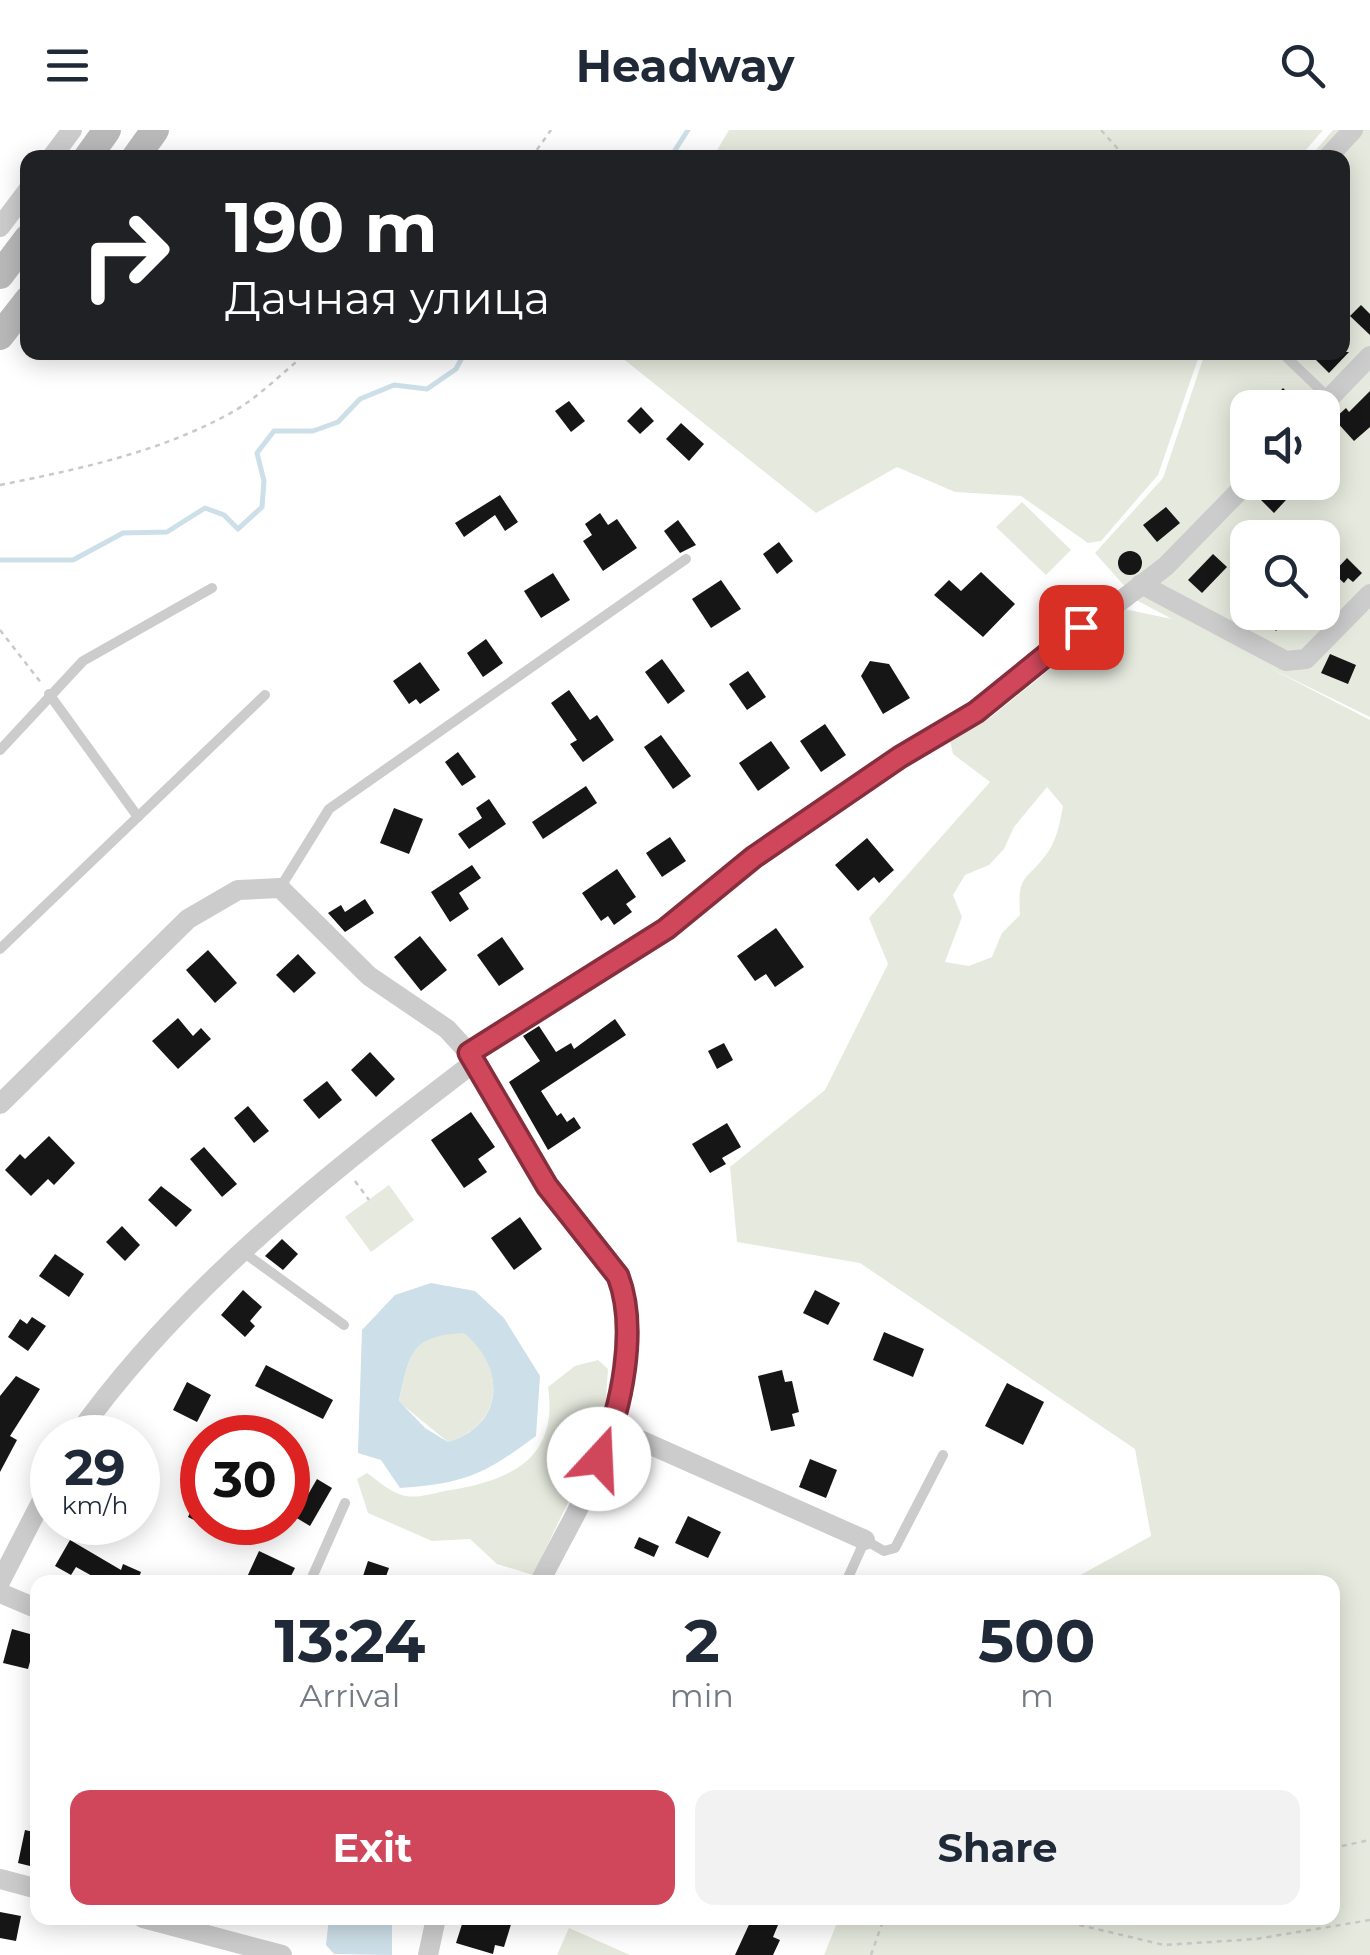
<!DOCTYPE html>
<meta charset="utf-8">
<style>
:root{--surface:#fff;--page:#f2f2f3;--text:#1f2937;--muted:#747a83;--accent:#d0475c}
body{margin:0;font-family:Montserrat,sans-serif;background:var(--page);color:var(--text);height:100vh;display:flex;flex-direction:column;font-size:38px;white-space:nowrap}
*{box-sizing:border-box;margin:0}
p{font-size:32px;color:var(--muted)}
.icon{flex:none;width:55px;height:55px;fill:none;stroke:currentColor;stroke-width:2;stroke-linecap:round;stroke-linejoin:round}
.map{position:relative;flex:1;overflow:hidden}
.sheet{position:absolute;left:30px;top:1445px;width:1310px;height:350px;display:flex;flex-direction:column;background:var(--surface);border-radius:20px;box-shadow:0 5px 25px #0003}
.sheet>*{flex:none}
.banner{position:absolute;left:20px;top:20px;width:1330px;height:210px;border-radius:20px;box-shadow:0 5px 25px #0003;background:#202124;color:#fff;overflow:hidden}
.buttons{position:absolute;left:1230px;top:260px;display:grid;gap:20px}
.buttons a{display:grid;place-items:center;width:110px;height:110px;border-radius:20px;background:var(--surface);box-shadow:0 5px 25px #0003;font-size:50px}
.speed{position:absolute;left:30px;top:1285px;display:flex;gap:20px;font-size:50px;font-weight:700;text-align:center}
.speed>*{display:grid;place-content:center;width:130px;height:130px;border-radius:50%;background:var(--surface);box-shadow:0 5px 25px #0003;line-height:1}
.speed small{font-size:25px;font-weight:400}
.speed .limit{border:15px solid #d22;background:#fff;color:#111}
.pin{position:absolute;display:grid;place-items:center;width:85px;height:85px;color:#fff;margin:-42px;border-radius:20px;box-shadow:0 5px 15px #0006}
.me{position:absolute;width:110px;margin:-55px;rotate:20deg;stroke-linejoin:round;filter:drop-shadow(0 0 8px #0008)}
.turn{display:flex;align-items:center;gap:35px;height:210px;padding:0 40px;font-size:45px}
.turn .icon{width:130px;height:130px;stroke-width:2.5}
.turn b{display:block;font-size:70px;line-height:85px}
.eta{display:flex;justify-content:space-evenly;align-items:center;height:170px;text-align:center}
.eta b{font-size:60px;font-weight:700;line-height:70px}
.button{display:flex;gap:20px;margin-top:auto;padding:20px 40px}
.button a{flex:1;height:115px;border-radius:20px;background:var(--accent);color:#fff;font-size:40px;font-weight:700;line-height:115px;text-align:center}
.button a+a{background:var(--page);color:var(--text)}
header{display:flex;justify-content:space-between;align-items:center;height:130px;padding:0 40px;background:var(--surface);font-size:45px;font-weight:700}
.map>svg:first-child{display:block}
.green{fill:#e6eade;fill-rule:evenodd}
.water{fill:#cddfe8;fill-rule:evenodd}
.lines{fill:none;stroke-linecap:round;stroke-linejoin:round}
.stream{stroke:#cddfe8;stroke-width:5}
.building{fill:#161616}
.path{stroke:#c9c9c9;stroke-width:2.5;stroke-dasharray:5 5;stroke-linecap:butt}
.lane{stroke:#ccc;stroke-width:10}
.street{stroke:#ccc;stroke-width:20}
.secondary{stroke:#b9b9b9;stroke-width:28}
.route-casing{stroke:#872e3c;stroke-width:25}
.route{stroke:#d0475c;stroke-width:18}
</style>
<header><svg class="icon" aria-label="menu" viewBox="0 0 24 24"><path d="M4 6h16M4 12h16M4 18h16"/></svg>Headway<svg class="icon" aria-label="search" viewBox="0 0 24 24"><circle cx="10" cy="10" r="6"/><path d="M15 15l6 6"/></svg></header>
<div class="map">
<svg width="1370" height="1825" viewBox="0 0 1370 1825">
<rect width="100%" height="100%" fill="#fff"/>
<g class="green">
<polygon points="729,0 1323,0 1299,28 713,27"/>
<path d="M1333 0H1370V587L1270 538 1370 590V1825H824L839 1788H1332V1452H1068L1151 1406 1135 1319 860 1133 737 1112 730 1037 825 960 888 834 869 788 990 652 953 624 949 606 991 587 1124 479 1172 489 1138 471 1095 423 1163 348 1205 223 1342 222V28L1310 27ZM1248 278H1322V352H1248ZM1248 408H1322V482H1248ZM1047 657 1063 676C1060 692 1057 709 1048 722 1027 752 1017 742 1020 785L1002 803 992 827 969 836 945 832 962 787 953 765 965 745 989 735 1004 719 1014 697Z"/>
<polygon points="616,223 1200,223 1158,345 1101,411 1088,413 1021,366 955,362 897,337 816,383"/>
<polygon points="1022,372 1071,420 1046,445 996,397"/>
<polygon points="389,1055 414,1090 371,1122 345,1087"/>
<path d="M464 1202C506 1238 505 1294 448 1312L399 1272C410 1223 409 1207 464 1202Z"/>
<path d="M598 1230 608 1239 604 1298 533 1445 497 1434 470 1409 432 1411 368 1383 357 1349 367 1343C377 1350 388 1360 399 1364 413 1370 431 1364 445 1361 509 1351 559 1330 548 1257L575 1236Z"/>
<polygon points="569,1798 630,1825 557,1825"/>
</g>
<g class="water">
<path d="M431 1153 475 1161 504 1188 540 1246 536 1306C485 1344 465 1354 400 1358L381 1330 358 1323 362 1200 395 1165ZM464 1203C506 1238 505 1295 448 1312L425 1298 399 1271C410 1223 410 1206 464 1203Z"/>
<polygon points="329,1788 392,1788 392,1825 334,1824 326,1815"/>
</g>
<g class="lines">
<g class="stream">
<polyline points="670,28 688,0"/>
<polyline points="0,430 73,430 123,403 167,402 205,378 224,385 238,399 262,377 264,351 257,323 274,301 313,301 338,292 360,269 394,255 427,259 456,239 465,222"/>
</g>
</g>
<g class="building">
<polygon points="1361,175 1370,184 1370,205 1350,186"/>
<polygon points="1324,222 1349,222 1329,243 1316,230"/>
<polygon points="1283,258 1303,278 1282,278 1273,269"/>
<polygon points="1370,261 1370,297 1354,311 1334,289 1346,278 1349,282"/>
<polygon points="569,271 585,291 571,302 555,281"/>
<polygon points="641,277 654,291 640,304 627,291"/>
<polygon points="681,293 704,314 689,331 666,309"/>
<polygon points="1272,357 1286,370 1274,383 1260,369"/>
<polygon points="500,365 518,392 505,401 495,385 464,407 455,393"/>
<polygon points="1166,377 1180,393 1157,412 1143,395"/>
<polygon points="600,383 608,395 617,389 637,418 603,441 583,411 592,405 585,394"/>
<polygon points="678,390 696,415 680,423 664,401"/>
<polygon points="779,412 793,431 777,444 763,424"/>
<circle cx="1130" cy="433" r="12"/>
<polygon points="1213,424 1227,437 1202,463 1188,450"/>
<polygon points="1347,428 1362,443 1353,452 1348,448 1344,453 1333,443"/>
<polygon points="981,442 1015,474 983,507 934,465 949,450 961,461"/>
<polygon points="553,443 570,470 541,488 524,461"/>
<polygon points="721,450 741,479 711,498 692,469"/>
<polygon points="1322,459 1339,475 1322,491"/>
<polygon points="1258,482 1280,482 1287,489 1276,501"/>
<polygon points="486,509 503,533 483,547 467,523"/>
<polygon points="1330,524 1356,535 1348,554 1321,543"/>
<polygon points="662,529 685,561 668,574 645,542"/>
<polygon points="870,531 889,534 910,568 883,584 861,546"/>
<polygon points="420,532 440,560 420,574 416,569 409,574 393,551"/>
<polygon points="748,541 766,567 747,580 729,554"/>
<polygon points="569,560 590,590 597,585 614,610 583,632 570,614 577,610 551,573"/>
<polygon points="825,594 846,625 821,642 800,611"/>
<polygon points="661,605 691,646 673,659 644,617"/>
<polygon points="771,611 790,638 758,661 739,633"/>
<polygon points="458,622 476,647 462,656 445,632"/>
<polygon points="586,656 597,673 543,709 532,692"/>
<polygon points="489,669 506,694 469,719 458,704 482,688 476,678"/>
<polygon points="394,678 423,689 409,724 380,713"/>
<polygon points="670,707 686,731 662,747 646,723"/>
<polygon points="867,708 894,740 879,753 874,747 858,761 835,735"/>
<polygon points="472,735 481,748 459,763 469,779 450,792 431,762"/>
<polygon points="617,739 636,767 626,774 632,782 614,795 608,786 601,791 582,763"/>
<polygon points="365,769 374,783 345,802 328,783 341,775 345,782"/>
<polygon points="776,798 804,837 775,857 766,844 755,851 737,826"/>
<polygon points="420,806 447,840 421,861 394,827"/>
<polygon points="502,807 524,839 499,856 477,825"/>
<polygon points="208,820 237,853 215,873 186,840"/>
<polygon points="298,824 316,843 294,863 276,845"/>
<polygon points="178,888 193,906 201,898 211,909 178,939 152,911"/>
<polygon points="615,889 626,905 541,961 557,986 561,983 567,992 574,987 581,998 548,1020 509,952 540,931 523,906 539,896 556,922 571,913 574,919"/>
<polygon points="724,913 733,930 717,939 708,921"/>
<polygon points="370,922 395,949 376,967 351,940"/>
<polygon points="327,951 342,970 319,989 303,970"/>
<polygon points="248,976 269,1001 254,1013 234,988"/>
<polygon points="471,982 495,1017 478,1029 487,1042 464,1058 431,1010"/>
<polygon points="727,993 741,1017 722,1028 726,1034 710,1043 692,1014"/>
<polygon points="49,1006 75,1033 54,1055 48,1049 31,1066 5,1040 20,1024 25,1029"/>
<polygon points="204,1017 237,1054 222,1067 190,1029"/>
<polygon points="161,1056 192,1080 176,1097 148,1070"/>
<polygon points="520,1087 542,1119 514,1140 491,1108"/>
<polygon points="122,1096 140,1115 125,1131 106,1112"/>
<polygon points="282,1109 298,1124 283,1140 265,1126"/>
<polygon points="55,1124 84,1144 69,1167 39,1146"/>
<polygon points="243,1160 262,1177 250,1191 255,1196 245,1207 221,1185"/>
<polygon points="815,1160 840,1173 828,1195 803,1183"/>
<polygon points="32,1187 46,1196 28,1221 8,1207 20,1189 27,1194"/>
<polygon points="884,1202 924,1219 913,1247 873,1230"/>
<polygon points="266,1235 333,1270 323,1289 255,1256"/>
<polygon points="782,1240 785,1252 792,1251 799,1282 792,1284 795,1296 771,1301 758,1246"/>
<polygon points="16,1246 40,1259 10,1306 17,1310 0,1342 0,1266"/>
<polygon points="187,1252 211,1265 197,1292 173,1280"/>
<polygon points="1007,1253 1044,1272 1023,1315 985,1296"/>
<polygon points="810,1329 837,1340 826,1368 799,1357"/>
<polygon points="317,1349 332,1358 310,1396 295,1387"/>
<polygon points="202,1357 202,1394 188,1387"/>
<polygon points="688,1386 721,1402 708,1428 675,1413"/>
<polygon points="639,1407 659,1416 654,1427 634,1418"/>
<polygon points="70,1410 121,1440 123,1434 141,1442 138,1450 143,1452 103,1452 76,1437 71,1445 55,1436"/>
<polygon points="259,1421 295,1438 288,1452 260,1452 247,1447"/>
<polygon points="368,1431 389,1438 384,1452 361,1452"/>
<polygon points="12,1499 37,1506 28,1539 3,1533"/>
<polygon points="25,1700 38,1703 38,1738 18,1733"/>
<polygon points="0,1782 21,1786 16,1811 0,1808"/>
<polygon points="464,1788 513,1788 504,1817 495,1815 493,1824 456,1813"/>
<polygon points="752,1788 778,1795 773,1807 780,1810 773,1825 735,1825"/>
</g>
<g class="lines">
<g class="path">
<polyline points="1101,0 1126,28"/>
<polyline points="531,28 551,0"/>
<path d="M0 355C79 339 157 323 229 284 257 269 283 242 308 222"/>
<polyline points="0,500 42,554"/>
<polyline points="355,1051 369,1070"/>
<polyline points="1332,1718 1370,1710"/>
<polyline points="1050,1788 1164,1815 1256,1809 1370,1790"/>
<polyline points="871,1825 884,1788"/>
</g>
<g class="lane">
<polyline points="1281,222 1329,268"/>
<polyline points="49,564 138,687"/>
<polyline points="0,620 83,531 212,458"/>
<polyline points="280,758 329,679 686,429"/>
<polyline points="0,819 265,565"/>
<polyline points="243,1122 344,1195"/>
<polyline points="310,1452 345,1373"/>
<polyline points="846,1452 865,1410 884,1421 895,1418 943,1325"/>
</g>
<g class="street">
<polyline points="51,28 72,0"/>
<polyline points="1327,28 1353,0"/>
<polyline points="0,97 28,60"/>
<polyline points="1320,278 1370,226"/>
<polyline points="1141,454 1286,531 1306,529 1370,464"/>
<polyline points="469,923 666,799 755,727 900,627 976,582 1166,436 1248,352"/>
<path d="M0 974 188 789 238 760 280 758 369 846 447 899 469 923 547 1056 618 1145C632 1182 625 1260 613 1298 597 1351 564 1403 540 1452"/>
<polyline points="613,1298 865,1410"/>
<path d="M75 1308C180 1159 329 1043 472 934"/>
<polyline points="0,1452 52,1351"/>
<polyline points="0,1463 38,1479"/>
<polyline points="0,1749 38,1759"/>
<polyline points="143,1788 282,1825"/>
<polyline points="428,1825 436,1788"/>
</g>
<g class="secondary">
<polyline points="87,28 107,0"/>
<polyline points="135,28 155,0"/>
<polyline points="0,145 28,108"/>
<polyline points="0,206 28,170"/>
</g>
</g>
<g class="lines">
<g class="route-casing">
<path id="route" d="M599 1329C622 1279 638 1198 618 1146L547 1056 469 923 666 799 754 727 900 627 976 582 1081 497"/>
</g>
<use href="#route" class="route"/>
</g>
</svg>
<div class="buttons">
<a><svg class="icon" aria-label="sound" viewBox="0 0 24 24"><path d="M4 9h4l5-4v14l-5-4H4zM17 9q2 3 0 6"/></svg></a>
<a><svg class="icon" aria-label="search" viewBox="0 0 24 24"><circle cx="10" cy="10" r="6"/><path d="M15 15l6 6"/></svg></a>
</div>
<div class="speed"><div>29<small>km/h</small></div><div class="limit">30</div></div>
<div class="pin" style="left:1081px;top:497px;background:#d93025"><svg class="icon" aria-label="arrive" viewBox="0 0 24 24"><path d="M6 21V4h12l-3 4 3 4H6"/></svg></div>
<svg class="me" style="left:599px;top:1329px" viewBox="-20 -20 40 40"><circle r="19" fill="#fff"/><path d="M0-13L10 11 0 6-10 11z" fill="#d0475c"/></svg>
<div class="banner">
<div class="turn"><svg class="icon" aria-label="right" viewBox="0 0 24 24"><path d="M7 20v-9h11M14 6l5 5-5 5"/></svg><div><b>190 m</b>Дачная улица</div></div>
</div>
<section class="sheet">
<div class="eta">
<div><b>13:24</b><p>Arrival</p></div>
<div><b>2</b><p>min</p></div>
<div><b>500</b><p>m</p></div>
</div>
<div class="button"><a>Exit</a><a>Share</a></div>
</section>
</div>
